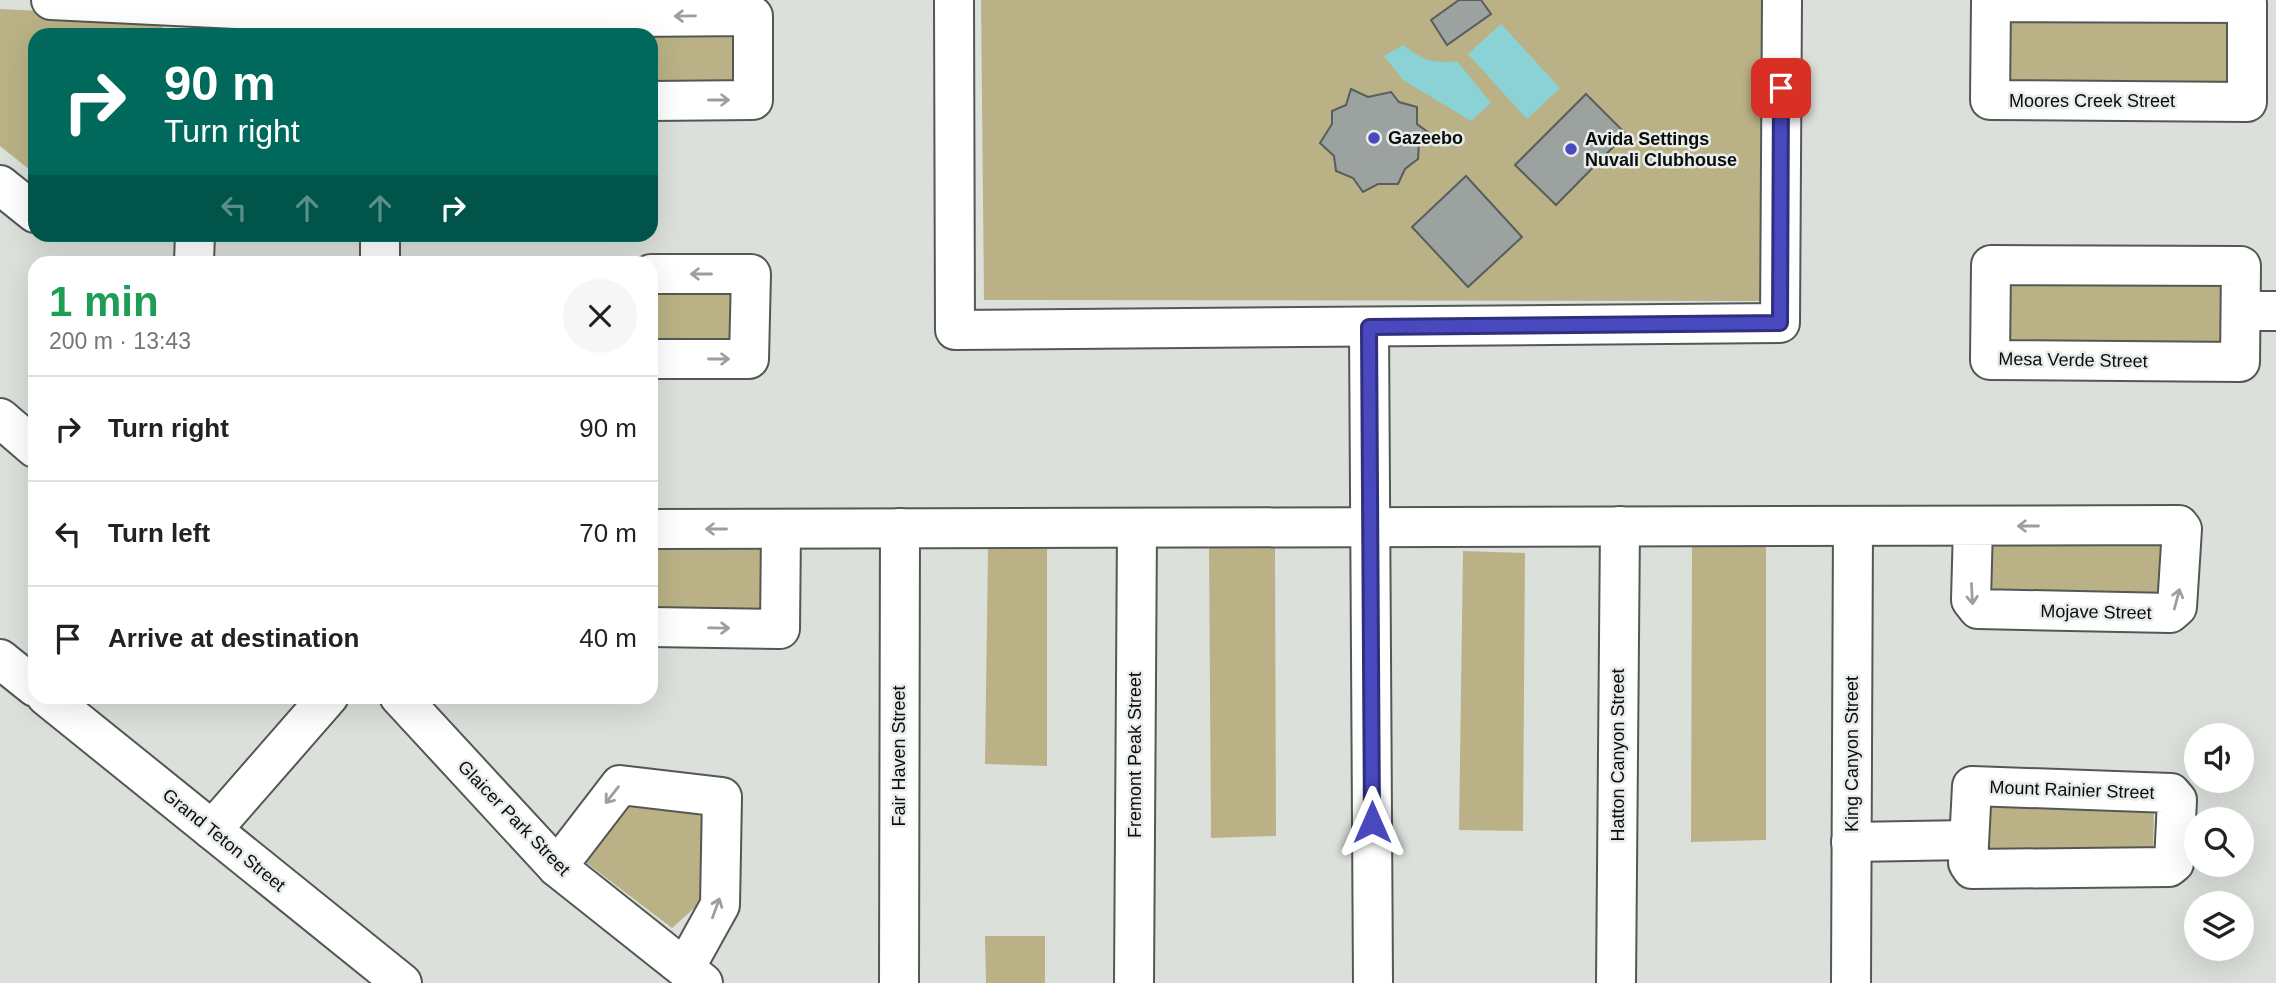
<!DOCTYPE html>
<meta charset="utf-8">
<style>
:root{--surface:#fff;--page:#f6f6f6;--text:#222;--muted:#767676;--line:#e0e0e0}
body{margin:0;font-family:Arial,sans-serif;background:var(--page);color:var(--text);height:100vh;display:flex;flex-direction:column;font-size:26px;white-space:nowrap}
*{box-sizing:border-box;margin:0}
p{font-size:23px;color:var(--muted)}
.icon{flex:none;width:38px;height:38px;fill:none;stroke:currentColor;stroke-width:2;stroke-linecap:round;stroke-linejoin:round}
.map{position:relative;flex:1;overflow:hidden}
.side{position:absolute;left:28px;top:256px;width:630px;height:448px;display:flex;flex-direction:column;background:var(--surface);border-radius:21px;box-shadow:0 7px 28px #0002}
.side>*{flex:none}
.top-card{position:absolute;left:28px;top:28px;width:630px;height:214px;border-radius:21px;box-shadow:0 7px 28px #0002;background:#00695c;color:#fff;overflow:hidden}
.tools{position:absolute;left:2184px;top:723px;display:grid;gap:14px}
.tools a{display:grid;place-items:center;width:70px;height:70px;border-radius:50%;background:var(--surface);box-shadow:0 7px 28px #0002;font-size:35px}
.pin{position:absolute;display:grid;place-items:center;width:60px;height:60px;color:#fff;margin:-30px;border-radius:14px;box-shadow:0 4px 10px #0006}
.me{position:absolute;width:77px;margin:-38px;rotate:0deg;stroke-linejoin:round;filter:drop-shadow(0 0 5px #0008)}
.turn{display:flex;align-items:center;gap:24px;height:147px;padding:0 21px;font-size:32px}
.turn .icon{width:91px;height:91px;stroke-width:2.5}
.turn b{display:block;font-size:49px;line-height:60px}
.lanes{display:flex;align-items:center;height:66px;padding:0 21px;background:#0003;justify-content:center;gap:35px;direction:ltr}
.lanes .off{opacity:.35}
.round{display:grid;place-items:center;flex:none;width:74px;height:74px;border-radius:37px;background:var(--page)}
.overview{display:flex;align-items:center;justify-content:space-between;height:119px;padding:0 21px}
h1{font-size:42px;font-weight:800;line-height:52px;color:#1e9e55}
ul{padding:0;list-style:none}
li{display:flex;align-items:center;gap:21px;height:105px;padding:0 21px;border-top:2px solid var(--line)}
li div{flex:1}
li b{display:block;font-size:26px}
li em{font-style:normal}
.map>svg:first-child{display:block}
.green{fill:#bab286}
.water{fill:#8bd2d7}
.building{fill:#9ba2a0;stroke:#575e5c;stroke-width:2}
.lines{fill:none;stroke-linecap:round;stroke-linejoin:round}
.street-casing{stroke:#545854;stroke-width:42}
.street{stroke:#fff;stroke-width:38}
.oneway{stroke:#9d9e9d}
.route-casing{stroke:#2f2f7c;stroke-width:18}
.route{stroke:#4949bf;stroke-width:12}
.poi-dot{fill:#4949bf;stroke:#e8ede9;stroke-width:2.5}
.labels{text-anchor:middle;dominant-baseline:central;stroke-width:5;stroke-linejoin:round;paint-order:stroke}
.street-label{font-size:18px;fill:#0b0d0b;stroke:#e8ede9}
.poi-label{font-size:18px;font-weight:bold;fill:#0b0d0b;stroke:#e8ede9;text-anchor:start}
</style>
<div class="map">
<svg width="2276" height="983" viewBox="0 0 2276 983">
<rect width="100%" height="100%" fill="#dbe0db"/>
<g class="green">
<polygon points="981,0 1766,0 1763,301 984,300"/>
<polygon points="0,9 163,17 163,35 35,35 35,174 0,146"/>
<polygon points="2010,15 2232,19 2230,89 2007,89"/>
<polygon points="747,21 746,93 651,93 651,35"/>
<polygon points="2002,279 2226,280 2224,346 2008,344"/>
<polygon points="651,283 741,284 743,352 651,353"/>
<polygon points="1987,534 2165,537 2162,599 1985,598"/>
<polygon points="651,539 765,539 764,618 651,616"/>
<polygon points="1692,540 1766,546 1766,840 1691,842"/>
<polygon points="1209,547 1275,548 1276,836 1211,838"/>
<polygon points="988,549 1047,549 1047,766 985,764"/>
<polygon points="1463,551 1525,553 1523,831 1459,830"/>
<polygon points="1978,794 2154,804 2153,852 1980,859"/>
<polygon points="624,799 710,810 701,902 672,928 584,861"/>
<polygon points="985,936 1045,936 1045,983 986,983"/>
</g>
<g class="water">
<polygon points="1501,24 1560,88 1527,119 1468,54"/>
<path d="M1403 45C1423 60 1432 64 1457 61L1491 103 1471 121 1403 80 1384 56Z"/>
</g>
<g class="building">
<polygon points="1459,0 1481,0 1491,14 1447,45 1431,20"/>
<polygon points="1351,89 1368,97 1391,92 1399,102 1417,107 1417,124 1429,133 1419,144 1418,159 1405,169 1398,184 1378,184 1363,192 1353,178 1336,171 1334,156 1320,143 1332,124 1332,111 1346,105"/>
<polygon points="1586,94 1626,134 1556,205 1515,165"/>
<polygon points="1466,176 1522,237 1468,287 1412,227"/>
</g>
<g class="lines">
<g class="street-casing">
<g id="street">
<polyline points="51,0 381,16 504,18 753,16 753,100 651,101"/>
<polyline points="954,0 955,330 1780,323 1782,0"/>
<polygon points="1991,2 2247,3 2247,102 1990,100"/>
<polyline points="0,185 35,213"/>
<polyline points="194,262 195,234"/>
<polyline points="380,262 380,234"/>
<polygon points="1991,265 2241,266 2240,362 1990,360"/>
<polyline points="651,274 751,274 749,359 651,359"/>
<polyline points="2241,311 2276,311"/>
<polyline points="1369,327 1373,983"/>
<polyline points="0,418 35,448"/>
<polyline points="651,529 2179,525 2182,529 2177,607 2170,613 1978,609 1971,600 1973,526"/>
<polyline points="651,627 780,629 781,529"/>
<polyline points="0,659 35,687"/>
<polyline points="46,696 402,983"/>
<polyline points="399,696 557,867 703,983"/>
<polygon points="1972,786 2171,793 2177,800 2174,863 2169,867 1972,869 1968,863"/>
<polyline points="212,830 329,696"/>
<polyline points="1851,842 1969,840"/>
<polyline points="557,867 620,785 722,797 720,905 685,968"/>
<polyline points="899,983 900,528"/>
<polyline points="1134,983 1137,528"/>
<polyline points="1616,983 1620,526"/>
<polyline points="1851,983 1853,526"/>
</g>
</g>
<use href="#street" class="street"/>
</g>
<defs><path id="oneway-shaft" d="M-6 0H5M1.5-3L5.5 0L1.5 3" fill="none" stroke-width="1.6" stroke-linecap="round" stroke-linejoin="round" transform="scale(1.75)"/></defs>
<g class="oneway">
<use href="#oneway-shaft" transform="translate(685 16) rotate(179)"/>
<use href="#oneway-shaft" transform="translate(719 100)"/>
<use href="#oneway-shaft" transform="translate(701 274) rotate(180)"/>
<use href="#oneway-shaft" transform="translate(719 359)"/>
<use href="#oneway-shaft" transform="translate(2028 526) rotate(180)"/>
<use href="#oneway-shaft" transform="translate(716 529) rotate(180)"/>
<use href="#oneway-shaft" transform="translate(1972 594) rotate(87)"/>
<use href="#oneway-shaft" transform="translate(2177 599) rotate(-75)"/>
<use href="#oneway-shaft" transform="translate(719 628) rotate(1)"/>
<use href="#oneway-shaft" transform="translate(612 795) rotate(128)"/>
<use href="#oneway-shaft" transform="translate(716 908) rotate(-70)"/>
</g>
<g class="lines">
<g class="route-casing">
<polyline id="route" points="1372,822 1369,327 1780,323 1781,88"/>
</g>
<use href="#route" class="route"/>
</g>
<g class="poi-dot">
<circle cx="1374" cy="138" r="7"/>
<circle cx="1571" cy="149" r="7"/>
</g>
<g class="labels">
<g class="street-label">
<text x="2092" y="101">Moores Creek Street</text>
<text transform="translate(2073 360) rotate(1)">Mesa Verde Street</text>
<text transform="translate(2096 612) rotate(1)">Mojave Street</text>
<text transform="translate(1852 754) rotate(-90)">King Canyon Street</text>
<text transform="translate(1135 755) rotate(-90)">Fremont Peak Street</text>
<text transform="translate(1618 755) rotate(-90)">Hatton Canyon Street</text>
<text transform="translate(899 756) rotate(-90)">Fair Haven Street</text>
<text transform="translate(2072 790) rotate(2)">Mount Rainier Street</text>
<text transform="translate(514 818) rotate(46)">Glaicer Park Street</text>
<text transform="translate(224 840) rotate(39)">Grand Teton Street</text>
</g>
<g class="poi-label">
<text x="1388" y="138">Gazeebo</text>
<text x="1585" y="139">Avida Settings<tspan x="1585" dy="21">Nuvali Clubhouse</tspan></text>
</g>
</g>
</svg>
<div class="tools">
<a><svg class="icon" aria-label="sound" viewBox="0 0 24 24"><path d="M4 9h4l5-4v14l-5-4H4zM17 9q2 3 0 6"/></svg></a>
<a><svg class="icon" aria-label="search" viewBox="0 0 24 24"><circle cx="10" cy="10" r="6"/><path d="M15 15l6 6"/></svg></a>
<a><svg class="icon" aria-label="layers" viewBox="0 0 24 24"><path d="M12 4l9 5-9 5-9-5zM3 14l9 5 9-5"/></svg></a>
</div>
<div class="pin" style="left:1781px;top:88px;background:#d93025"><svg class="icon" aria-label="arrive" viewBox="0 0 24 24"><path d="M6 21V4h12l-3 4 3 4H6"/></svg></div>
<svg class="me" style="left:1372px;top:822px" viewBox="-20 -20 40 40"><path d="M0-17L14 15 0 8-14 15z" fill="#4949bf" stroke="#fff" stroke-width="4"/></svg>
<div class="top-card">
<div class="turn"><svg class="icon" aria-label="right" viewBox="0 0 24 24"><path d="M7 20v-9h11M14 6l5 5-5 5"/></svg><div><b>90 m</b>Turn right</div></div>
<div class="lanes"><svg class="icon off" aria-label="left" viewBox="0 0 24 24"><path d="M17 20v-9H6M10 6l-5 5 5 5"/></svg><svg class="icon off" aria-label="ahead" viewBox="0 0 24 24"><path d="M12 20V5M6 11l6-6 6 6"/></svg><svg class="icon off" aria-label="ahead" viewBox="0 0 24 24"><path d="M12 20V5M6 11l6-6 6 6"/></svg><svg class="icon" aria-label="right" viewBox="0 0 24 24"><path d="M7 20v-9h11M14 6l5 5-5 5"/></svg></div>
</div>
<section class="side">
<div class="overview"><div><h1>1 min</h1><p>200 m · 13:43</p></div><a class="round"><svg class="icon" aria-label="close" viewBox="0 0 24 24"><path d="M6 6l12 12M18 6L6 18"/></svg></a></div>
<ul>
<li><svg class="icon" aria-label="right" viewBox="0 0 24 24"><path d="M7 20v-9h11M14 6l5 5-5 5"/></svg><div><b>Turn right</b></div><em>90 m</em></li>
<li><svg class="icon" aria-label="left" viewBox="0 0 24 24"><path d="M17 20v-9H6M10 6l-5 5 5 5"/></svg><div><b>Turn left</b></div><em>70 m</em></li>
<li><svg class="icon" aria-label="arrive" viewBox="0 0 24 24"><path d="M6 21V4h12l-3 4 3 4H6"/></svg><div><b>Arrive at destination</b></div><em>40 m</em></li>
</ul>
</section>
</div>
